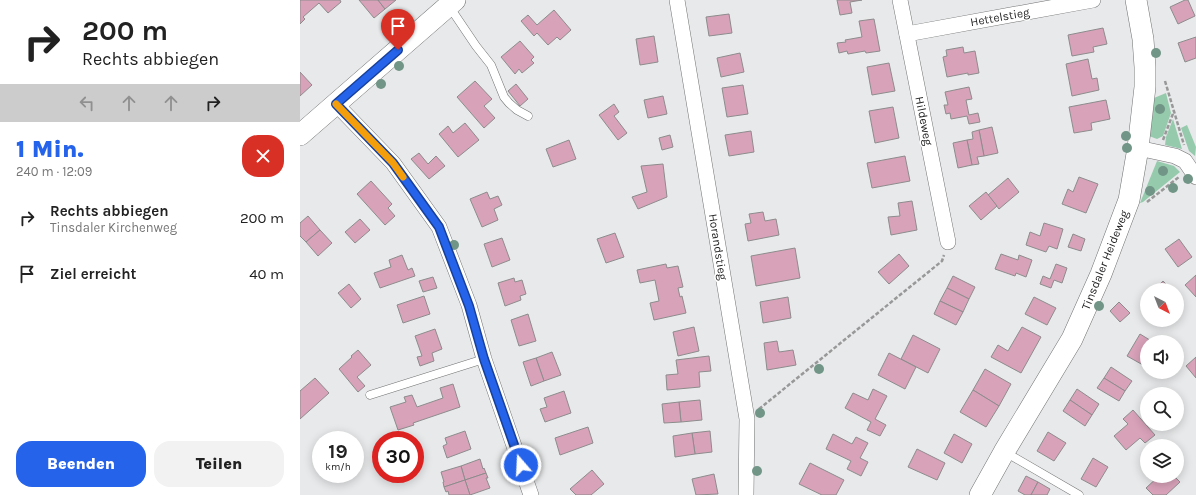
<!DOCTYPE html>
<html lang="de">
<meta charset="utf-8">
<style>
:root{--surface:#fff;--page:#f2f2f2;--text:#222;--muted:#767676;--accent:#2563eb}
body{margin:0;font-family:Karla,sans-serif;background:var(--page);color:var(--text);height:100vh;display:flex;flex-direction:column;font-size:15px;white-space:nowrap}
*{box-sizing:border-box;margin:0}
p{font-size:13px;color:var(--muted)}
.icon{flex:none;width:22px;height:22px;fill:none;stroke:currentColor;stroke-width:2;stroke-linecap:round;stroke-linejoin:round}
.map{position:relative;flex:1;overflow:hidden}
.sheet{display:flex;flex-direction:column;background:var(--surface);width:300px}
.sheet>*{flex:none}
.guide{background:#fff;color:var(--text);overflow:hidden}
.needle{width:26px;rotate:138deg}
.fabs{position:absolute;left:840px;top:283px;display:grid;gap:8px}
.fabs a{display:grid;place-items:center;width:44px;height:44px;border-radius:50%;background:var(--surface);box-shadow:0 2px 10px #0003;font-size:20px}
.speed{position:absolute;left:12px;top:431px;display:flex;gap:8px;font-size:20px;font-weight:700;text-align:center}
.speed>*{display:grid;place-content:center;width:52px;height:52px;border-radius:50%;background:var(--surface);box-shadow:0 2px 10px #0003;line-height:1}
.speed small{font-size:10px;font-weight:400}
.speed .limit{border:6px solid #d22;background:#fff;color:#111}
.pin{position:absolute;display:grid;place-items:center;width:34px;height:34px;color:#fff;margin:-41px -17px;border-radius:50% 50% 50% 0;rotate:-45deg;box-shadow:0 0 4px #0007}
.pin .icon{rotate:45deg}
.me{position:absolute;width:44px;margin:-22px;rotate:341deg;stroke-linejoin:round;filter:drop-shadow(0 0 3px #0008)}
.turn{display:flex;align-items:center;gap:14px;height:84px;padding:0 16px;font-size:18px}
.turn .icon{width:52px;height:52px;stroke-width:2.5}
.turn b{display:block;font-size:28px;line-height:34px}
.lanes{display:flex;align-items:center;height:38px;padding:0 16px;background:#0003;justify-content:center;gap:20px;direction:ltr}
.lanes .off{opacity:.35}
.round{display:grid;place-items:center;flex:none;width:42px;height:42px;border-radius:16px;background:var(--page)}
.head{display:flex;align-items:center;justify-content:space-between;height:68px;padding:0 16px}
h1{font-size:24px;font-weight:800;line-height:30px;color:var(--accent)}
.primary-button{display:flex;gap:8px;margin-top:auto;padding:8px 16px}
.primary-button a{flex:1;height:46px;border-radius:16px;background:var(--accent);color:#fff;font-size:16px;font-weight:800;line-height:46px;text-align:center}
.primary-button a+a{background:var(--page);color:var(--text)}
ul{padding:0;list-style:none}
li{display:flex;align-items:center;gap:12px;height:56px;padding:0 16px}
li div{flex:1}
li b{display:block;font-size:15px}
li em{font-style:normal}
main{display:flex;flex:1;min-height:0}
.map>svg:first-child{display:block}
.green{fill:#95caad}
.building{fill:#d8a2b9;stroke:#8d8c8d}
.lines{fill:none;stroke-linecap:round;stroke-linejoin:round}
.lane-casing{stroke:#717273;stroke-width:9}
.street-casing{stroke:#717273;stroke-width:16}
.secondary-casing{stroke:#717273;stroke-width:22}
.path{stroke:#989899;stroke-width:2.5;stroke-dasharray:4 2;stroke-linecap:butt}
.lane{stroke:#fff;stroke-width:8}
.street{stroke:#fff;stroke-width:15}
.secondary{stroke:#fff;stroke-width:21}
.tree{fill:#719586}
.route-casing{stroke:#184099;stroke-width:10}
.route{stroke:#2563eb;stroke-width:7}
.slow{stroke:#f59e0b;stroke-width:7}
.labels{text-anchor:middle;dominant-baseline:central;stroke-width:3;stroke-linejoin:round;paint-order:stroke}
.street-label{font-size:12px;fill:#242425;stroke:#fff}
</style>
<main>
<section class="sheet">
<div class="guide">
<div class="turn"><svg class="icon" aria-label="right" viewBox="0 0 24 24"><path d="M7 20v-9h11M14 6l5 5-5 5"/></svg><div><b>200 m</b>Rechts abbiegen</div></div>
<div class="lanes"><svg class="icon off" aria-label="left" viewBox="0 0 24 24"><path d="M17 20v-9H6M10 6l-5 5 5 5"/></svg><svg class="icon off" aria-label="ahead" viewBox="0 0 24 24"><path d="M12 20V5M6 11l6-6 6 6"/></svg><svg class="icon off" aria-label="ahead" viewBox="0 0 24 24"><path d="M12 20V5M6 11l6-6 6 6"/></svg><svg class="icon" aria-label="right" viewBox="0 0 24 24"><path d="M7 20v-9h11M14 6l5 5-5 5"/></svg></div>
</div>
<div class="head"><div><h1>1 Min.</h1><p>240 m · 12:09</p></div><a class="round" style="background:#d93025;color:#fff"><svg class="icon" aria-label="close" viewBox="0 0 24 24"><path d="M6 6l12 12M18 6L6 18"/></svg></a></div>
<ul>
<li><svg class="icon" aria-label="right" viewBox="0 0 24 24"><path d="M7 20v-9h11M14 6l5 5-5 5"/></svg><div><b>Rechts abbiegen</b><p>Tinsdaler Kirchenweg</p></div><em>200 m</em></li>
<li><svg class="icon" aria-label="arrive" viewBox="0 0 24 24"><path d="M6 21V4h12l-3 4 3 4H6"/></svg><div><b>Ziel erreicht</b></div><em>40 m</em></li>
</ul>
<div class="primary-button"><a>Beenden</a><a>Teilen</a></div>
</section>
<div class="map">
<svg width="896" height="495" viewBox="0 0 896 495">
<rect width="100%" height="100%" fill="#e8e9ea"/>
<g class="green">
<polygon points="866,93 871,113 863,136 857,139 849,136 854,98"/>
<polygon points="873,119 882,149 865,145 866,137"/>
<polygon points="887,125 896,147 895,156 889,151 881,128"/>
<polygon points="857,161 874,166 880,172 843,202 840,203"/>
</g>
<g class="building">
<polygon points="0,0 40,0 41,2 28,13 19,3 3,17 5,19 0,24"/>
<polygon points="59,0 78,0 85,9 74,18"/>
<polygon points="78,0 96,0 85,9"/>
<polygon points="537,0 562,0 550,2 552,13 540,15"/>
<polygon points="885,0 888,0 895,16 878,24 870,7"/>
<polygon points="254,10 271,30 260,40 257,37 248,45 237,33 234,36 221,21 228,15 237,25"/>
<polygon points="429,14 432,33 409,36 406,17"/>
<polygon points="574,19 580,51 566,53 565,51 548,54 547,51 539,53 537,43 546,42 545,40 562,37 559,21"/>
<polygon points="803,28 807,44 793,47 794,52 772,56 768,35"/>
<polygon points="354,36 358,62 340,65 336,39"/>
<polygon points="896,37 896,58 885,62 878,43"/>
<polygon points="220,41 234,57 231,60 234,63 222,73 219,69 215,74 201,57"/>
<polygon points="663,47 664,53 675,51 679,73 668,75 668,73 647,77 643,57 647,56 646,50"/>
<polygon points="440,53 444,72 421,77 417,58"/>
<polygon points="788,59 792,79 797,78 799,90 772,96 766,64"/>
<polygon points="589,63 595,91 572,95 567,67"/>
<polygon points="0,72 12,85 0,96"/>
<polygon points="175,81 192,99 184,106 195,118 184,128 157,97"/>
<polygon points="216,84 228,99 220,106 208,91"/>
<polygon points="443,85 448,114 427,117 422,88"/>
<polygon points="669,87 672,99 666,100 669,115 678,113 680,122 669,124 667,116 651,119 650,113 646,114 644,105 648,105 645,92"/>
<polygon points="363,96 367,114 348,118 344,100"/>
<polygon points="806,100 810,119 791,123 792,130 774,133 769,107"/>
<polygon points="314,104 319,112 314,116 327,133 318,140 299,115"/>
<polygon points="593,107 599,138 575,143 569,111"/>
<polygon points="165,123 179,140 158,157 139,134 148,126 153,133"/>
<polygon points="692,127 698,153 684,156 679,130"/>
<polygon points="679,130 684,156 677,157 679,164 672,165 667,140 673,139 672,132"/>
<polygon points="451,131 454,152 429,156 425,135"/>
<polygon points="370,135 373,147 362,150 359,138"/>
<polygon points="269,140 276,159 253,167 246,149"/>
<polygon points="667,140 672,165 658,168 653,143"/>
<polygon points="119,153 128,164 136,156 145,166 129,179 111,159"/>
<polygon points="605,156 610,181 572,188 567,163"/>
<polygon points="363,164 367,197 338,209 332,197 347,192 341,166"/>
<polygon points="779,177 798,184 786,213 762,204 768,189 773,192"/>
<polygon points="708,178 719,192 699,209 688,195"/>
<polygon points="71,181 92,204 88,208 95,216 85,225 57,194"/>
<polygon points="187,192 190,199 198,196 202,205 194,209 198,220 182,227 170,199"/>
<polygon points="686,192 697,206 681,220 669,206"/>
<polygon points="612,201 617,230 591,235 588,217 600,216 598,203"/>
<polygon points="463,212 465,221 476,219 479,235 448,241 445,224 451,223 449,214"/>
<polygon points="8,216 20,230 6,242 0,236 0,223"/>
<polygon points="60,219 70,230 55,243 45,232"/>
<polygon points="744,223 763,229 757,249 749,246 746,252 726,245 730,232 740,236"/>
<polygon points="20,230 32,243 18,256 6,242"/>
<polygon points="315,233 324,257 306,263 297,239"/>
<polygon points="773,234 785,239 781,251 768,247"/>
<polygon points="202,238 210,260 192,267 184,244"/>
<polygon points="879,239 892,257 878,267 865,249"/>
<polygon points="495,248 500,278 456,286 451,256"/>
<polygon points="599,254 609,266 589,284 578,272"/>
<polygon points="701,254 718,260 719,255 732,260 726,277 716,273 715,276 695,269"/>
<polygon points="102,255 108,270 112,268 115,276 80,288 74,273 91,267 89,260"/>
<polygon points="366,264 367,268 378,266 383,287 378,288 380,297 382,296 386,313 354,320 350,303 359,301 355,280 340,283 337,270"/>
<polygon points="756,264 767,268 762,283 754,280 751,288 740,284 743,276 750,279"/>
<polygon points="896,275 896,297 885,285"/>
<polygon points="653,276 675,287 669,299 647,288"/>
<polygon points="133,277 137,288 123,292 119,281"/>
<polygon points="214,278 215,282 222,280 226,294 220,296 221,300 205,306 198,283"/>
<polygon points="863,281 872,290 855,290"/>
<polygon points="49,284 61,299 51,308 38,293"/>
<polygon points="647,288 669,299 663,312 640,301"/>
<polygon points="124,296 130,314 103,323 97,305"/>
<polygon points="488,297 491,318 463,323 460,302"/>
<polygon points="734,297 756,308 747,325 725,314"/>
<polygon points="640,301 663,312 656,325 634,314"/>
<polygon points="819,302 830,313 820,322 810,311"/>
<polygon points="228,314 236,341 219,346 211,320"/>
<polygon points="394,327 399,351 378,356 373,332"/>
<polygon points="722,327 741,337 721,373 691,357 698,345 708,351"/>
<polygon points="135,329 142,349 132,353 134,361 120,366 117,357 122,356 115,336"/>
<polygon points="840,334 853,342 847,342 847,358 843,365 827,356"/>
<polygon points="613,335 640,349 628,373 601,359"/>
<polygon points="477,341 479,352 493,350 496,365 467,370 464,343"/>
<polygon points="58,350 71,365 57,377 65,386 58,392 39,369 52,357 51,356"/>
<polygon points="252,352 261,375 244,381 236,358"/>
<polygon points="589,353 616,367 605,389 578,375"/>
<polygon points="409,356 411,371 399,372 400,387 367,390 366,375 378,374 376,360"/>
<polygon points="896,357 896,378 886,366"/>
<polygon points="236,358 244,381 231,386 223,362"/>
<polygon points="811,367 832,381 825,391 804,378"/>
<polygon points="685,369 711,384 699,406 673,390"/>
<polygon points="15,378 29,393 0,419 0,391"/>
<polygon points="804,378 825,391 819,401 797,388"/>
<polygon points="153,384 160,407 113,423 114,425 98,430 90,407 106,402 104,397 112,395 117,407 143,398 140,388"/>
<polygon points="573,389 587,396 575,419 586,425 580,436 567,430 571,422 545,408 553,393 568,400"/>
<polygon points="777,389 799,404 792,415 770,400"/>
<polygon points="673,390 699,406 686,427 660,412"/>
<polygon points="264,391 271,413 245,422 240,409 247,407 244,398"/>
<polygon points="400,400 402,420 381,422 379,402"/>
<polygon points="770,400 792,415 785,426 763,411"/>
<polygon points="379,402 381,422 364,423 362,404"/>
<polygon points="833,410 855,435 845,443 840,438 826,450 814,436 828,424 823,419"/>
<polygon points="288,427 293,443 260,455 255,438"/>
<polygon points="165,431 171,449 147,458 143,446 147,444 145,438"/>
<polygon points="410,431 412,452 395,454 392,433"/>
<polygon points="748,432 766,443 754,461 737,451"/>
<polygon points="392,433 395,454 375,457 373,436"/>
<polygon points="533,434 552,444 556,437 568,443 560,458 568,462 561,476 547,469 551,461 526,449"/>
<polygon points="654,434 672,444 662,463 644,453"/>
<polygon points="617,449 645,463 637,480 608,467"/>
<polygon points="793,458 808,467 796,487 781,479"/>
<polygon points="180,459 183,469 184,468 186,473 165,480 161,466"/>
<polygon points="510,463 544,480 536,495 522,495 499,484"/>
<polygon points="161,466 165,480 144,487 143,482 144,482 141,472"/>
<polygon points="292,470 304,484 291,495 276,495 270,489"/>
<polygon points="186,473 188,478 186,478 190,488 170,495 165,480"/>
<polygon points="414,474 418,494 396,495 392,479"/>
<polygon points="726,476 738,482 731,495 725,495 718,491"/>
<polygon points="859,476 874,476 880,482 866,495 853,495 846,488"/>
<polygon points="165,480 170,495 149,495 148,491 146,492 144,487"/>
<polygon points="738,482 750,489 747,495 731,495"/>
</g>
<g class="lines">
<g class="lane-casing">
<g id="lane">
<polyline points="149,6 176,46 191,65 204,97 209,103 217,110 228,116"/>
<polyline points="70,395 184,359"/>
<polyline points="705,452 779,495"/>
</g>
</g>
<g class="street-casing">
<g id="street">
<polyline points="377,0 447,419 446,495"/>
<polyline points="600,0 648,242"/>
<polyline points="607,34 793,0"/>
<polyline points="36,104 93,163 139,227 169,305 184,359 231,495"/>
<polyline points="838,148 875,156 885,161 896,177"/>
</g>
</g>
<g class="secondary-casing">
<g id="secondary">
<polyline points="0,135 155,0"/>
<polyline points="680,495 704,452 772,339 801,274 829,200 838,148 845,87 845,67 843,39 836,0"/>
</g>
</g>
<g class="path">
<polyline points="865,81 884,145"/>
<polyline points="863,140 874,111"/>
<polyline points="847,202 879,177"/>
<polyline points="459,409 642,261 644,255"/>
</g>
<use href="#lane" class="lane"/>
<use href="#street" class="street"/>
<use href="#secondary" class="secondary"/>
</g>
<g class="tree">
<circle cx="856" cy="53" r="5"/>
<circle cx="99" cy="66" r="5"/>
<circle cx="81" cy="84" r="5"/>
<circle cx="860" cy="109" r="5"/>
<circle cx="826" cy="136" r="5"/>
<circle cx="827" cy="148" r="5"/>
<circle cx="863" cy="171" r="5"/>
<circle cx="888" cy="179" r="5"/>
<circle cx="873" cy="188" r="5"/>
<circle cx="850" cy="191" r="5"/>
<circle cx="154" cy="245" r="5"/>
<circle cx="799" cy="306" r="5"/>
<circle cx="519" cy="369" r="5"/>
<circle cx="460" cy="413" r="5"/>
<circle cx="457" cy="471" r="5"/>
</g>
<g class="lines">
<g class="route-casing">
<polyline id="route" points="98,50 36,104 93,163 139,227 169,306 184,359 221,465"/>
</g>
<use href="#route" class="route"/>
<polyline class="slow" points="36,104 93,163 103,177"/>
</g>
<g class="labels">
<g class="street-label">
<text transform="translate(700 17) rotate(-10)">Hettelstieg</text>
<text transform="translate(624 121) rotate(79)">Hildeweg</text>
<text transform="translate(418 247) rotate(81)">Horandstieg</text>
<text transform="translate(805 260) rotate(-68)">Tinsdaler Heideweg</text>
</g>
</g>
</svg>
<div class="fabs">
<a><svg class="needle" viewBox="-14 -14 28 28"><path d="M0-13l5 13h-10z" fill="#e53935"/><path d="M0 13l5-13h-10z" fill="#767676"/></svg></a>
<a><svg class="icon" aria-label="sound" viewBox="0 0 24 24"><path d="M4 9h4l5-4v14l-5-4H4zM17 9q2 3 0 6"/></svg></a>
<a><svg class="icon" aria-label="search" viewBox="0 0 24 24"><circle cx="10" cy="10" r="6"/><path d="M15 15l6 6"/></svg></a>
<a><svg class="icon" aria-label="layers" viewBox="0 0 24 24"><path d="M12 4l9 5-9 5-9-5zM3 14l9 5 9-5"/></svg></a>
</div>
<div class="speed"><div>19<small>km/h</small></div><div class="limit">30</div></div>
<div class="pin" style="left:98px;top:50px;background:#d93025"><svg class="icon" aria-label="arrive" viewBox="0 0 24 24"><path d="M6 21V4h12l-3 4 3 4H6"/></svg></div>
<svg class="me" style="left:221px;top:465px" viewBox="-20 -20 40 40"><circle r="17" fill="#2563eb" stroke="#fff" stroke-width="3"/><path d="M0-11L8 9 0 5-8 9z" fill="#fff"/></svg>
</div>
</main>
